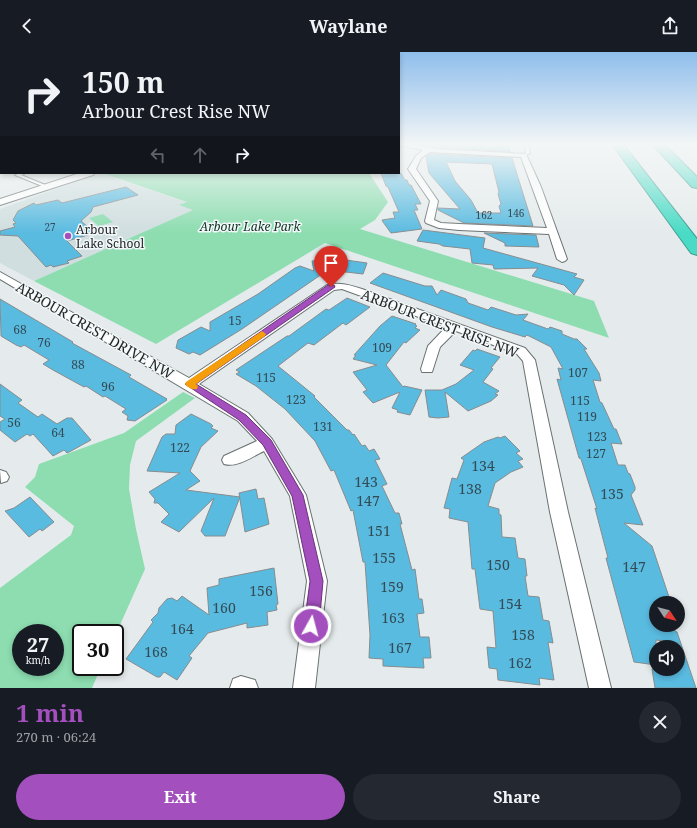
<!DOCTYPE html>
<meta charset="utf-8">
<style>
:root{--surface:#171b24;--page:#242831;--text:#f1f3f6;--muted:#9ea1a6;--accent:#a34fbd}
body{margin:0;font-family:"Noto Serif",serif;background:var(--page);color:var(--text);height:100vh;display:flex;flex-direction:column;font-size:15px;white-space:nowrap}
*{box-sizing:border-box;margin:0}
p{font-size:13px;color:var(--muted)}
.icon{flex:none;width:22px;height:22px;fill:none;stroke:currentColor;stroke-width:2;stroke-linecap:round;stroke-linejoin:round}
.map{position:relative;height:636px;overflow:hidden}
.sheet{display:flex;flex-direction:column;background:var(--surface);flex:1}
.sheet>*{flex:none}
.top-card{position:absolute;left:0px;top:0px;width:400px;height:122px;box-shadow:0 2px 6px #0003;background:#171b24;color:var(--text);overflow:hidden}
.needle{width:26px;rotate:126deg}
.fabs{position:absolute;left:649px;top:544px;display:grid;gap:8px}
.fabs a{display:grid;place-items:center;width:36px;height:36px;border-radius:50%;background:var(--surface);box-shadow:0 2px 6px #0003;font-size:20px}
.speed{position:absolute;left:12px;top:572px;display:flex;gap:8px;font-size:20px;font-weight:700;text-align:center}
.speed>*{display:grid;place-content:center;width:52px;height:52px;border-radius:50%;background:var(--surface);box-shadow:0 2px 6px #0003;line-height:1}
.speed small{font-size:10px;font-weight:400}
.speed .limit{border:2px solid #111;border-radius:6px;background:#fff;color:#111}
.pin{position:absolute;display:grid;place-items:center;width:34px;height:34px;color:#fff;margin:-41px -17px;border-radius:50% 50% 50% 0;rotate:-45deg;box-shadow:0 0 4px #0007}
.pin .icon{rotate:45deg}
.me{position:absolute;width:44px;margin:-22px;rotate:7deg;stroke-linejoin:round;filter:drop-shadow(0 0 3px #0008)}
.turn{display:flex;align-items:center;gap:14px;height:84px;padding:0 16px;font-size:18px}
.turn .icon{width:52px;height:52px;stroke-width:2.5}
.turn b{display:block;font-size:28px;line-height:34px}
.lanes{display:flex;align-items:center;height:38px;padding:0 16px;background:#0003;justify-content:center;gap:20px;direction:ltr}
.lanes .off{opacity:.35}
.round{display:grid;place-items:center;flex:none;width:42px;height:42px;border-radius:21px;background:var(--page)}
.overview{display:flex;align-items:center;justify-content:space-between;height:68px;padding:0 16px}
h1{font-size:24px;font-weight:700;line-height:30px;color:var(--accent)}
.button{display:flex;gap:8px;margin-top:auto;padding:8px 16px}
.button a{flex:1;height:46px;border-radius:24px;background:var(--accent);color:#fff;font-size:16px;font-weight:700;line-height:46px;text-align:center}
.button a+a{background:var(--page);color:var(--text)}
header{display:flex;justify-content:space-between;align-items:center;height:52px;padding:0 16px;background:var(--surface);font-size:18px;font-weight:700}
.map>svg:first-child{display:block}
.built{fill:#d0dedf}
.green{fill:#8dddb0;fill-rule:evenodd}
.building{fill:#5abbe0;stroke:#878c8e;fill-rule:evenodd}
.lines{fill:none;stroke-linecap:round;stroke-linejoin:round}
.service-casing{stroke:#6b7171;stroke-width:2}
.minor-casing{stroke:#6b7171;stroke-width:2}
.tertiary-casing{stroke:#6b7171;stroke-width:2}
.motorway-casing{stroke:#3c9c8e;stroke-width:2}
.service{fill:#fff;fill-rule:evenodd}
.minor{fill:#fff;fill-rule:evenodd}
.tertiary{fill:#fff;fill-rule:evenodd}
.motorway{fill:#49dbc5;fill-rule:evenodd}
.route{fill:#a34fbd;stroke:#6a337b}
.slow{fill:#f59e0b}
.poi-dot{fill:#a34fbd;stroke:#f2f8f9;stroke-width:1.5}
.labels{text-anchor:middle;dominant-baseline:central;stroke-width:3;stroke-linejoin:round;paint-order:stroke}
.far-number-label{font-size:10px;fill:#324b55}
.far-park-label{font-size:12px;font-style:italic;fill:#0d3220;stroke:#f2f8f9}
.far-poi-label{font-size:12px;fill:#242627;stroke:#f2f8f9;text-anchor:start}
.number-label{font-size:12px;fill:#324b55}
.street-label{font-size:14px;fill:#242627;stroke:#f2f8f9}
.near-number-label{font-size:14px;fill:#324b55}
</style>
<header><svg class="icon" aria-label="back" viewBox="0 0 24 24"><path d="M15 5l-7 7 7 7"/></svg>Waylane<svg class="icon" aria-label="share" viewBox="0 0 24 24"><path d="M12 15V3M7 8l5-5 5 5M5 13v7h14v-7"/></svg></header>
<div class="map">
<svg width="697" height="636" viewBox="0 0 697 636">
<rect width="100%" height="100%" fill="#e5ebec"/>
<polygon class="built" points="100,121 201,155 34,229 0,211 0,157"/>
<g class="green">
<polygon points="102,121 369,121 388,150 375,168 360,177 594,249 609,286 325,191 156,292 34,229 193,158 179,153 187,150"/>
<polygon points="103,162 113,170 99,174 89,166"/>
<path d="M183 340 195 346 136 389 130 413 129 437 136 477 145 517 115 584V581H81V615H101L92 636H0V536L71 483 74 474 25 435 35 425 39 412 124 381ZM21 581H55V615H21Z"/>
</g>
<g class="building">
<polygon points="434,92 508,92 510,100 432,94"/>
<path d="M430 102 512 106 533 174 464 171 438 158V156L460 157 429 121 426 104ZM446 110 492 112 499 140 498 142 501 152 499 154 501 161H478L471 148 455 129Z"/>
<polygon points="381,121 401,121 405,128 407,128 409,133 411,133 421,152 415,152 418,158 414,158 422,177 391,181 383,170 382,168 395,166 393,160 399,160 388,135 386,134"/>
<polygon points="126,135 138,143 93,155 91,160 81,169 95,181 67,189 82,204 67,209 69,211 53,215 51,213 46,215 18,184 0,183 0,179 15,175 13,172 16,171 13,168 18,159 34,151 36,153 58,148 62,151"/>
<polygon points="423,178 485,186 483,196 577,222 574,225 584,228 574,243 564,233 532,224 538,216 494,217 493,213 472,211 470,197 443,194 439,192 417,189"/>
<polygon points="484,181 536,183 539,195 505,194 505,191"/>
<polygon points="327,208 346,208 367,211 363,222 346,220 322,222 242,277 200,303 193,300 189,302 176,296 178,288 201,275 210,279 210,270 258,242 295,216 300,214 314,219 312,209"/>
<polygon points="383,221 425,234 432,234 437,243 441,238 466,247 468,251 488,258 491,255 516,263 528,262 523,268 548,277 550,275 562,279 562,282 574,287 577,287 587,297 584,297 599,321 601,329 593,328 600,350 602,351 614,377 616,377 622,392 611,391 618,413 625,413 628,421 630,422 635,435 635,438 631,443 643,473 624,471 652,494 671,551 656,551 656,573 673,573 675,579 677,580 696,636 655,636 652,617 678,617 678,591 656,588 656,613 634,610 606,506 608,506 595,456 597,457 581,407 579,406 557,327 561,328 558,316 563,317 551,295 527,283 525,285 492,275 370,231"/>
<polygon points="347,246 370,255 346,273 343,271 314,293 308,291 278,314 315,344 314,345 347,378 349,378 353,383 354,382 362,394 365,393 369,399 374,397 380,407 375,408 387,432 382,434 395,461 399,461 402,472 400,472 412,518 415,517 419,547 422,547 424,561 417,562 420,585 429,585 431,606 423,606 424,616 383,614 383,607 369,606 370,583 365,510 363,510 353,458 351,459 334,418 331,419 315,389 285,357 256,334 236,322 240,320 236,318 287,284 289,284 326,257 329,258"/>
<polygon points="0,247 73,290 72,291 131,323 129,325 167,347 166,347 167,348 135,369 127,368 128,364 122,360 126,357 105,344 103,345 86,334 84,335 53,318 43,312 49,308 24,293 21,295 16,293 1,284"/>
<polygon points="392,264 416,272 415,273 417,274 415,276 420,278 406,291 404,290 386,313 403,335 404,334 422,338 410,363 397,360 398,358 392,356 400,340 373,351 363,340 367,338 353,320 377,313 353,307 356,303 354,303 380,274"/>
<polygon points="477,297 500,305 491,316 493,317 483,330 499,339 495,342 498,343 491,349 468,359 445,340 449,365 438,366 429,365 425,338 442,338 456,332 474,318 460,313 473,298 475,299"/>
<polygon points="0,332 22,348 18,351 38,365 42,362 57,372 67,366 72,366 91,388 71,399 67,401 64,398 53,404 33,382 30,384 27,382 15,390 0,378 0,370 5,367 0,364"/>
<polygon points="191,362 211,372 213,374 211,376 218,379 201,395 190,419 200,429 186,438 240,445 225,484 205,484 201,479 214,446 179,480 161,470 169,462 158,451 154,451 155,447 149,440 180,421 147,419 162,385 166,382 175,382 176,373"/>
<polygon points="505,384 520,399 516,401 523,407 518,409 523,415 511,420 495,431 488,454 499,457 499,462 501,463 502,485 515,486 518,506 525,507 527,524 525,524 528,544 539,545 543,568 549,569 553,591 548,590 554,628 539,626 540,633 498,628 497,617 489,616 487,595 496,596 493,559 480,557 475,517 472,517 468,470 449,466 450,457 444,456 452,426 457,427 464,408 461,406 484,390 498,385 500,386"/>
<polygon points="256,437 258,447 264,446 269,472 245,480 239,441"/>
<polygon points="30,445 54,470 42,479 40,477 29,485 5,459 14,456"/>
<polygon points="274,516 278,552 276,553 277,558 267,560 268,573 247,576 247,571 208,581 189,604 192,606 177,628 164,620 160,625 157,625 126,607 153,570 151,568 158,561 159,556 167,547 172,546 177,549 182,544 209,563 207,536 219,533 219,527"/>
</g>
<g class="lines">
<g class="service-casing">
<g id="service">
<polygon points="524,92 528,92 530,101 524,104 522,103 526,101"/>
<polygon points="20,121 26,121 21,123 50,135 47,136 15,123"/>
</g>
</g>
<g class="minor-casing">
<g id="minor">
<path d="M399 92H413L438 97 526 102 541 135 567 207 565 209 562 210 557 207 549 182 459 178 439 176 426 171 425 169 430 149 408 117 416 104 423 98 401 94ZM430 100 521 105 547 176 459 172 441 171 434 168 438 149 416 117 421 106Z"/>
<path d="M0 220 189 326 327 233C340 230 350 233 362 237L525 296 535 308 568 460 611 636H589L550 460 523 309 517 302 456 279 440 295 432 320H422L421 317 428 294 446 275 342 237 334 238 199 332 248 361 272 387 306 443 327 529 315 636H293L307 529 290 444 264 399C253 404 237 416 224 412L222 408 224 404 257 389 238 369 0 227Z"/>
<polygon points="0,418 6,420 9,425 7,429 1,431"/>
<polygon points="241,624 255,628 258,636 230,636 233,627"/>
</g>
</g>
<g class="tertiary-casing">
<polygon id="tertiary" points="80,121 95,121 93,123 0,153 0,147"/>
</g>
<g class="motorway-casing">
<g id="motorway">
<polygon points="612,92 623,92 697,187 697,203 691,201"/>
<polygon points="652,92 664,92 697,125 697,136 692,135"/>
</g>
</g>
<use href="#service" class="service"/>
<use href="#minor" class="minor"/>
<use href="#tertiary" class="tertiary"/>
<use href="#motorway" class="motorway"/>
</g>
<linearGradient id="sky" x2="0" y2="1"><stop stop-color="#8fbeec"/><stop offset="0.51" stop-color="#f3f6f6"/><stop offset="1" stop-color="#f3f6f6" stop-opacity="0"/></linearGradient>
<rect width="697" height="181" fill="url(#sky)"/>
<polygon class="route" points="328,233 334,233 335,235 196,332 246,363 271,388 303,443 323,529 319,574 316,579 311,581 306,579 304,574 310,529 292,444 263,393 239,368 185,332"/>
<path class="slow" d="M262 279 266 282 265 284 196 332 198 334 197 337C192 338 188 336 185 332L186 330Z"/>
<circle class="poi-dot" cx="68" cy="184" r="4"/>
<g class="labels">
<g class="far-number-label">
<text x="516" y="161">146</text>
<text x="484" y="163">162</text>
<text x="50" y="175">27</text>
</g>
<g class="far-park-label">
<text x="250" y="174">Arbour Lake Park</text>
</g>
<g class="far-poi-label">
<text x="76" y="177">Arbour<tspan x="76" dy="14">Lake School</tspan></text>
</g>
<g class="number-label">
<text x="235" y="268">15</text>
<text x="20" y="277">68</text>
<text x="44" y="290">76</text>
<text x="382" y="295">109</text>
<text x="78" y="312">88</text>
<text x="578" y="320">107</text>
<text x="266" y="325">115</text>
<text x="108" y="334">96</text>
<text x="296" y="347">123</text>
<text x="580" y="348">115</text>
<text x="587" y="364">119</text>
<text x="14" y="370">56</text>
<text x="323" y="374">131</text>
<text x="58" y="380">64</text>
<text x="597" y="384">123</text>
<text x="180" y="395">122</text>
<text x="596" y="401">127</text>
</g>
<g class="street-label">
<text transform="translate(440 271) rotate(21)">ARBOUR CREST RISE NW</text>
<text transform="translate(95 278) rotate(30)">ARBOUR CREST DRIVE NW</text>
</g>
<g class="near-number-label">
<text x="483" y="413">134</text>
<text x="366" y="429">143</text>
<text x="470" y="436">138</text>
<text x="612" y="441">135</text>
<text x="368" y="448">147</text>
<text x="379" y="478">151</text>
<text x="384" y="505">155</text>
<text x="498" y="512">150</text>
<text x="634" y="514">147</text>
<text x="392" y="534">159</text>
<text x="261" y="538">156</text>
<text x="510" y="551">154</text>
<text x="224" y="555">160</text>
<text x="393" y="565">163</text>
<text x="182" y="576">164</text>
<text x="523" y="582">158</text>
<text x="400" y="595">167</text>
<text x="156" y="599">168</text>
<text x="520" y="610">162</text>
</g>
</g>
</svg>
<div class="fabs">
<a><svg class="needle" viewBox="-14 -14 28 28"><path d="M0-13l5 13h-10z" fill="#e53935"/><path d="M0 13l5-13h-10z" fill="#9ea1a6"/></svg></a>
<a><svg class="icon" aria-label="sound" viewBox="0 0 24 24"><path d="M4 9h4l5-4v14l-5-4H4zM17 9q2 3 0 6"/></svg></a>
</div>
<div class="speed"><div>27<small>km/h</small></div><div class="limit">30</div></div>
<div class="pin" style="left:331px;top:235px;background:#d93025"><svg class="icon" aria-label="arrive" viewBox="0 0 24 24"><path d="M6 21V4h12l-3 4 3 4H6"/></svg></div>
<svg class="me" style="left:311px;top:574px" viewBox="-20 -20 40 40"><circle r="17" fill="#a34fbd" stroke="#fff" stroke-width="3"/><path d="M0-11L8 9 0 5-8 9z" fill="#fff"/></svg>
<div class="top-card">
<div class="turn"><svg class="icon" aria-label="right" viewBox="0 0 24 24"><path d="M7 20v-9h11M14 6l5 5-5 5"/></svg><div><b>150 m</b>Arbour Crest Rise NW</div></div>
<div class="lanes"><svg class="icon off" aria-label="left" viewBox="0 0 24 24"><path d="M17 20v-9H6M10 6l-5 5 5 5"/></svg><svg class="icon off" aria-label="ahead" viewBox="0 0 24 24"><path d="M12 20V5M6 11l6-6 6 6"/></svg><svg class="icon" aria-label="right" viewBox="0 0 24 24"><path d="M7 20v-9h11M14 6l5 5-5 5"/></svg></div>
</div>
</div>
<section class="sheet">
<div class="overview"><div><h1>1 min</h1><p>270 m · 06:24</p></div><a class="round"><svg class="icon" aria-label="close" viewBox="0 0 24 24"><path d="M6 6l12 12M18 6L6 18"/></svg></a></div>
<div class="button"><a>Exit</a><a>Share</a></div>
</section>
